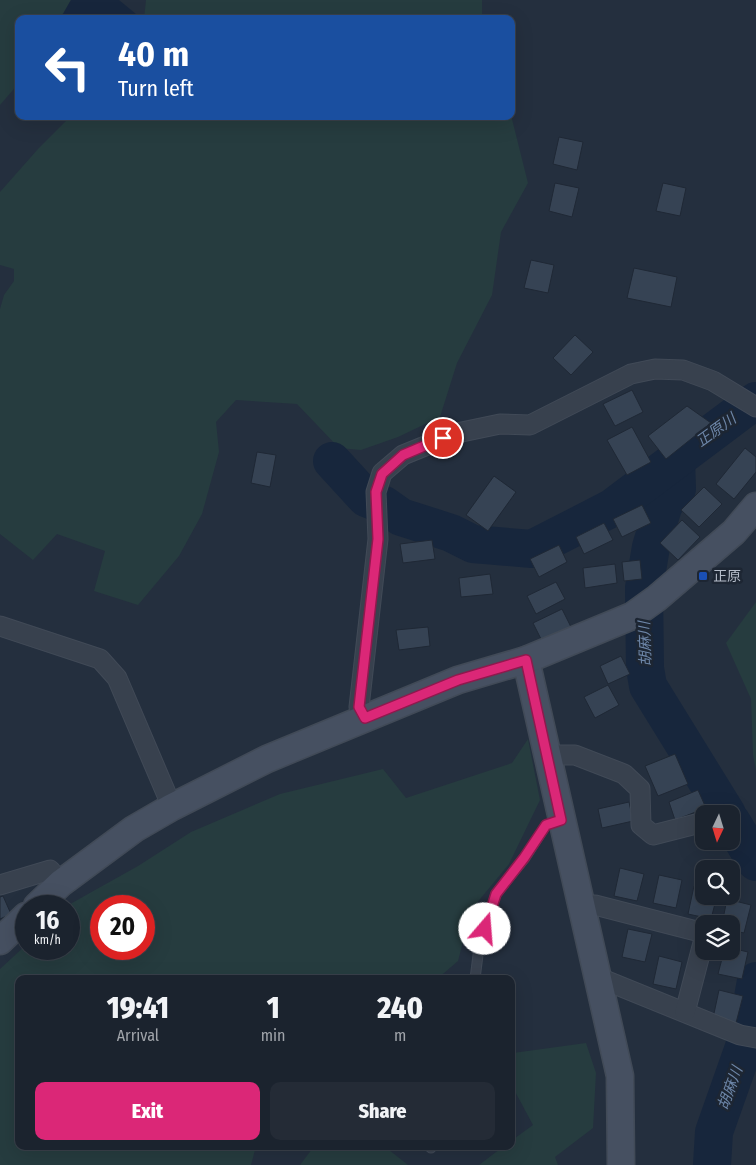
<!DOCTYPE html>
<meta charset="utf-8">
<style>
:root{--surface:#1b232e;--page:#242b36;--text:#f1f3f6;--muted:#a0a4aa;--line:#39404a;--accent:#db2777}
body{margin:0;font-family:"Fira Sans Condensed","Noto Sans JP",sans-serif;background:var(--page);color:var(--text);height:100vh;display:flex;flex-direction:column;font-size:19px;white-space:nowrap}
*{box-sizing:border-box;margin:0}
p{font-size:16px;color:var(--muted)}
.icon{flex:none;width:28px;height:28px;fill:none;stroke:currentColor;stroke-width:2;stroke-linecap:round;stroke-linejoin:round}
.map{position:relative;flex:1;overflow:hidden}
.panel{position:absolute;left:15px;top:975px;width:500px;height:175px;display:flex;flex-direction:column;background:var(--surface);border-radius:10px;box-shadow:0 5px 20px #0002,0 0 0 1px var(--line)}
.panel>*{flex:none}
.hud{position:absolute;left:15px;top:15px;width:500px;height:105px;border-radius:10px;box-shadow:0 5px 20px #0002,0 0 0 1px var(--line);background:#1a4fa0;color:#fff;overflow:hidden}
.needle{width:32px;rotate:184deg}
.tools{position:absolute;left:695px;top:805px;display:grid;gap:10px}
.tools a{display:grid;place-items:center;width:45px;height:45px;border-radius:10px;background:var(--surface);box-shadow:0 5px 20px #0002,0 0 0 1px var(--line);font-size:25px}
.speed{position:absolute;left:15px;top:895px;display:flex;gap:10px;font-size:25px;font-weight:700;text-align:center}
.speed>*{display:grid;place-content:center;width:65px;height:65px;border-radius:50%;background:var(--surface);box-shadow:0 5px 20px #0002,0 0 0 1px var(--line);line-height:1}
.speed small{font-size:12px;font-weight:400}
.speed .limit{border:8px solid #d22;background:#fff;color:#111}
.pin{position:absolute;display:grid;place-items:center;width:42px;height:42px;color:#fff;margin:-21px;border:2px solid #fff;border-radius:50%;box-shadow:0 1px 5px #0007}
.me{position:absolute;width:55px;margin:-28px;rotate:18deg;stroke-linejoin:round;filter:drop-shadow(0 0 4px #0008)}
.turn{display:flex;align-items:center;gap:18px;height:105px;padding:0 20px;font-size:22px}
.turn .icon{width:65px;height:65px;stroke-width:2.5}
.turn b{display:block;font-size:35px;line-height:42px}
.eta{display:flex;justify-content:space-evenly;align-items:center;height:85px;text-align:center}
.eta b{font-size:30px;font-weight:800;line-height:35px}
.primary-button{display:flex;gap:10px;margin-top:auto;padding:10px 20px}
.primary-button a{flex:1;height:58px;border-radius:10px;background:var(--accent);color:#fff;font-size:20px;font-weight:800;line-height:58px;text-align:center}
.primary-button a+a{background:var(--page);color:var(--text)}
.map>svg:first-child{display:block}
.green{fill:#263c3f;fill-rule:evenodd}
.water{fill:#17263c}
.lines{fill:none;stroke-linecap:round;stroke-linejoin:round}
.river{stroke:#17263c;stroke-width:38}
.building{fill:#364354;stroke:#1f2835}
.lane-casing{stroke:#414a57;stroke-width:11}
.street-casing{stroke:#414a57;stroke-width:21}
.secondary-casing{stroke:#414a57;stroke-width:29}
.lane{stroke:#38414e;stroke-width:9}
.street{stroke:#38414e;stroke-width:19}
.secondary{stroke:#465061;stroke-width:26}
.route-casing{stroke:#8e194d;stroke-width:12}
.route{stroke:#db2777;stroke-width:9}
.transit-dot{fill:#1a4fb4;stroke:#1d2633;stroke-width:2}
.labels{text-anchor:middle;dominant-baseline:central;stroke-width:5;stroke-linejoin:round;paint-order:stroke}
.poi-label{font-size:14px;fill:#b4bcc9;stroke:#1d2633;text-anchor:start}
.water-label{font-size:15px;font-style:italic;fill:#6d86a8;stroke:#1d2633}
</style>
<div class="map">
<svg width="756" height="1165" viewBox="0 0 756 1165">
<rect width="100%" height="100%" fill="#242f3e"/>
<g class="green">
<polygon points="0,0 71,0 60,19 19,19 19,83 0,105"/>
<polygon points="146,0 482,0 482,19 144,19"/>
<polygon points="71,116 509,116 512,119 528,183 501,232 492,295 457,363 440,417 398,437 361,450 339,448 297,404 236,400 216,422 219,452 202,514 179,556 138,605 94,591 105,551 57,534 33,560 0,534 0,309 4,295 14,281 14,269 0,265 0,192 38,149"/>
<polygon points="756,602 756,770 753,755 751,699 726,643"/>
<path d="M528 739 540 800 509 864 471 910 458 961 437 979H19V1146H256L251 1165H0V969L26 945V949H69L68 906 72 903 138 866 191 832 280 794 383 769 406 798 512 763ZM144 906V949H101V906Z"/>
<polygon points="586,1043 596,1073 593,1128 555,1157 558,1165 479,1165 504,1146 511,1146 511,1141 533,1125 511,1084 513,1053"/>
<polygon points="318,1146 384,1146 408,1165 300,1165 312,1149"/>
</g>
<polygon class="water" points="71,0 119,0 136,14 138,19 60,19"/>
<g class="lines">
<g class="river">
<polyline points="676,459 677,489 664,504 651,547 644,588 645,668 648,686 727,814"/>
<polyline points="332,461 366,498 384,505 401,517 451,533 473,544 532,549 612,508 741,411 756,401"/>
<polyline points="731,821 756,862"/>
<polyline points="712,1165 714,1132 744,1047 756,981"/>
</g>
</g>
<g class="building">
<polygon points="559,137 583,142 577,170 553,164"/>
<polygon points="555,183 579,188 572,217 549,211"/>
<polygon points="663,183 686,188 680,216 656,211"/>
<polygon points="531,260 554,265 548,293 524,288"/>
<polygon points="634,268 677,277 671,307 627,298"/>
<polygon points="575,335 593,352 571,375 553,358"/>
<polygon points="632,390 643,412 615,426 603,404"/>
<polygon points="687,406 711,423 666,459 648,436"/>
<polygon points="632,427 651,462 627,475 607,440"/>
<polygon points="745,448 756,457 756,472 734,499 716,484"/>
<polygon points="257,452 276,455 270,487 251,483"/>
<polygon points="494,476 516,492 488,531 466,515"/>
<polygon points="704,487 722,504 699,527 681,510"/>
<polygon points="642,505 651,523 622,537 613,519"/>
<polygon points="682,520 700,537 678,560 660,543"/>
<polygon points="604,523 613,540 584,554 576,537"/>
<polygon points="432,540 435,559 403,563 400,544"/>
<polygon points="559,545 567,562 539,577 530,559"/>
<polygon points="640,560 642,579 624,581 622,562"/>
<polygon points="615,564 617,583 585,588 583,568"/>
<polygon points="490,574 493,594 461,597 459,578"/>
<polygon points="556,582 565,599 536,614 527,596"/>
<polygon points="562,609 571,627 542,641 533,623"/>
<polygon points="428,627 430,646 399,650 396,630"/>
<polygon points="621,656 630,674 608,684 600,666"/>
<polygon points="608,685 619,705 595,718 584,697"/>
<polygon points="675,754 688,784 658,796 645,766"/>
<polygon points="698,790 706,808 675,820 669,802"/>
<polygon points="629,802 633,821 602,828 598,809"/>
<polygon points="620,868 644,874 637,901 614,896"/>
<polygon points="659,875 682,880 676,908 653,903"/>
<polygon points="694,886 704,888 704,896 717,896 711,919 688,914"/>
<polygon points="3,896 11,914 0,919 0,897"/>
<polygon points="727,899 751,905 744,933 731,930 731,924 722,924"/>
<polygon points="628,929 652,934 645,962 622,957"/>
<polygon points="731,948 748,952 742,979 718,974 724,951 731,951"/>
<polygon points="659,956 682,962 676,989 653,984"/>
<polygon points="719,990 743,996 736,1023 713,1018"/>
</g>
<g class="lines">
<g class="lane-casing">
<g id="lane">
<polyline points="475,979 479,947 496,894 525,858 546,825 561,820"/>
<polyline points="429,1146 431,1148 432,1146"/>
</g>
</g>
<g class="street-casing">
<g id="street">
<polyline points="0,626 100,659 117,678 172,807"/>
<polyline points="365,718 359,707 378,539 376,492 382,473 403,455 457,433 500,424 530,425 631,374 655,369 683,370 713,381 756,407"/>
<polyline points="547,755 575,755 624,774 640,789 641,825 653,835 704,822"/>
<polyline points="0,885 50,870 61,883"/>
<polyline points="581,907 595,905 704,933"/>
<polyline points="597,981 607,981 740,1035 756,1038"/>
<polyline points="685,1012 704,939"/>
</g>
</g>
<g class="secondary-casing">
<g id="secondary">
<polyline points="526,660 620,1076 621,1165"/>
<polyline points="37,906 61,883 134,829 172,807 267,759 458,680 526,660 632,616 657,598 734,532 756,506"/>
<polyline points="0,941 26,916"/>
</g>
</g>
<use href="#lane" class="lane"/>
<use href="#street" class="street"/>
<use href="#secondary" class="secondary"/>
</g>
<g class="lines">
<g class="route-casing">
<polyline id="route" points="443,438 403,455 382,474 376,492 378,539 359,707 365,718 458,680 526,660 561,820 546,825 524,858 496,894 485,929"/>
</g>
<use href="#route" class="route"/>
</g>
<rect class="transit-dot" x="698" y="571" width="10" height="10" rx="2.5"/>
<g class="labels">
<g class="poi-label">
<text x="713" y="576">正原</text>
</g>
<g class="water-label">
<text transform="translate(716 430) rotate(-36)">正原川</text>
<text transform="translate(645 644) rotate(-92)">胡麻川</text>
<text transform="translate(730 1088) rotate(-70)">胡麻川</text>
</g>
</g>
</svg>
<div class="tools">
<a><svg class="needle" viewBox="-14 -14 28 28"><path d="M0-13l5 13h-10z" fill="#e53935"/><path d="M0 13l5-13h-10z" fill="#a0a4aa"/></svg></a>
<a><svg class="icon" aria-label="search" viewBox="0 0 24 24"><circle cx="10" cy="10" r="6"/><path d="M15 15l6 6"/></svg></a>
<a><svg class="icon" aria-label="layers" viewBox="0 0 24 24"><path d="M12 4l9 5-9 5-9-5zM3 14l9 5 9-5"/></svg></a>
</div>
<div class="speed"><div>16<small>km/h</small></div><div class="limit">20</div></div>
<div class="pin" style="left:443px;top:438px;background:#d93025"><svg class="icon" aria-label="arrive" viewBox="0 0 24 24"><path d="M6 21V4h12l-3 4 3 4H6"/></svg></div>
<svg class="me" style="left:485px;top:929px" viewBox="-20 -20 40 40"><circle r="19" fill="#fff"/><path d="M0-13L10 11 0 6-10 11z" fill="#db2777"/></svg>
<div class="hud">
<div class="turn"><svg class="icon" aria-label="left" viewBox="0 0 24 24"><path d="M17 20v-9H6M10 6l-5 5 5 5"/></svg><div><b>40 m</b>Turn left</div></div>
</div>
<section class="panel">
<div class="eta">
<div><b>19:41</b><p>Arrival</p></div>
<div><b>1</b><p>min</p></div>
<div><b>240</b><p>m</p></div>
</div>
<div class="primary-button"><a>Exit</a><a>Share</a></div>
</section>
</div>
